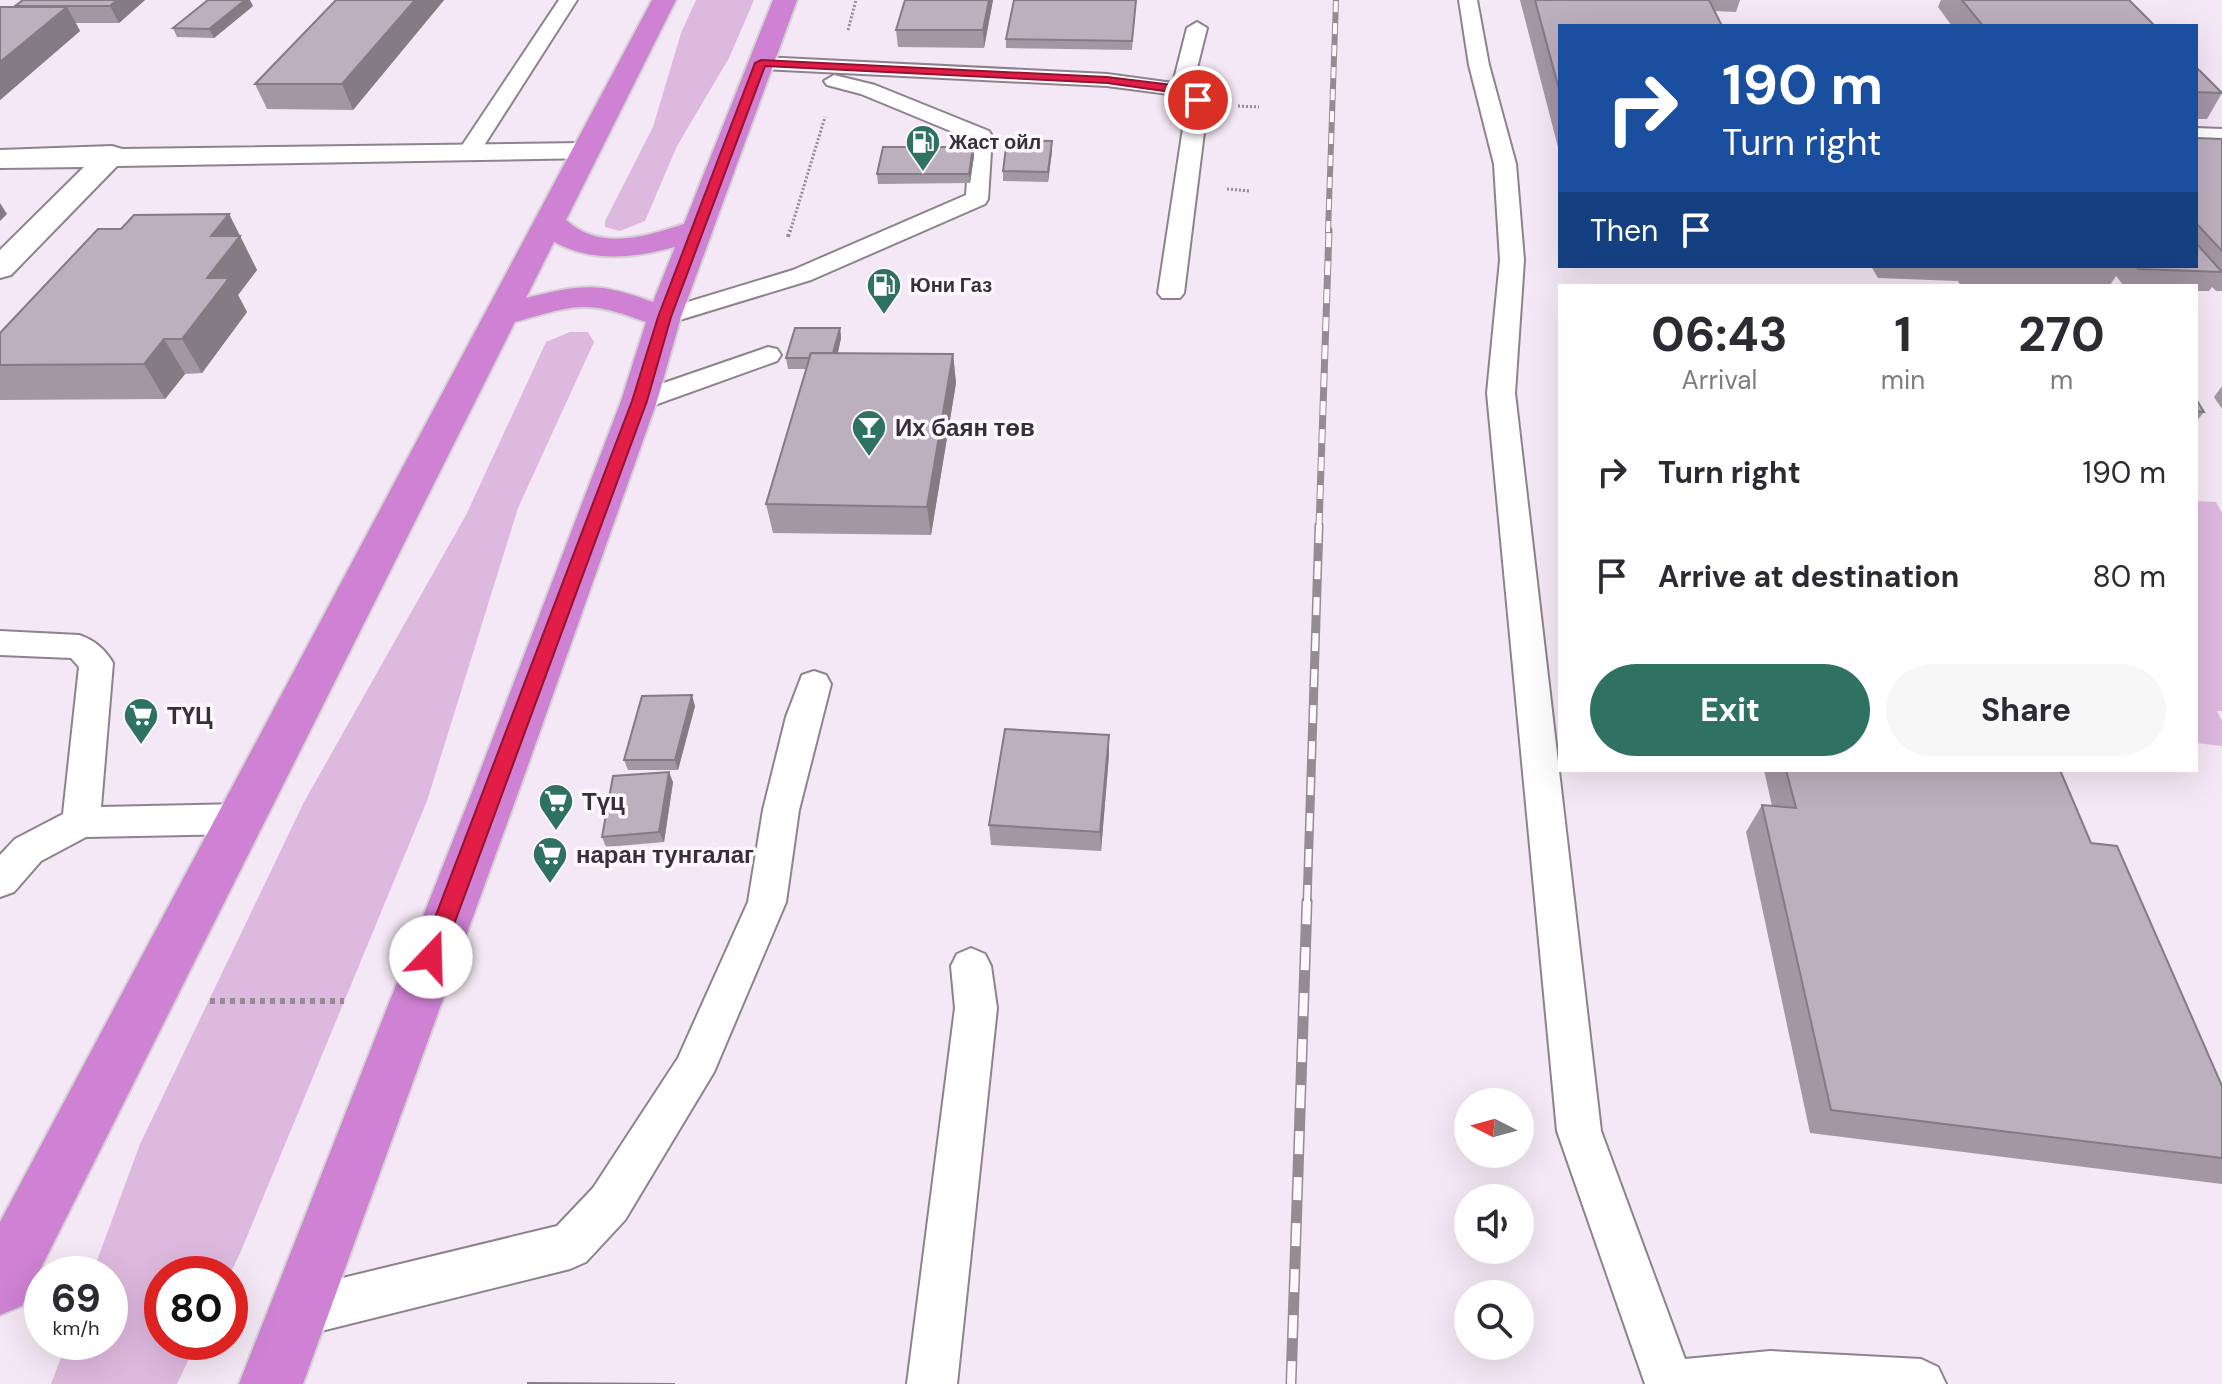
<!DOCTYPE html>
<meta charset="utf-8">
<style>
:root{--surface:#fff;--page:#f7f7f7;--text:#2b2b33;--muted:#7c7c81;--accent:#307262}
body{margin:0;font-family:"DM Sans",sans-serif;background:var(--page);color:var(--text);height:100vh;display:flex;flex-direction:column;font-size:30px;white-space:nowrap}
*{box-sizing:border-box;margin:0}
p{font-size:26px;color:var(--muted)}
.icon{flex:none;width:44px;height:44px;fill:none;stroke:currentColor;stroke-width:2;stroke-linecap:round;stroke-linejoin:round}
.map{position:relative;flex:1;overflow:hidden}
.details{position:absolute;left:1558px;top:284px;width:640px;height:488px;display:flex;flex-direction:column;background:var(--surface);border-radius:0px;box-shadow:0 8px 32px #0002}
.details>*{flex:none}
.guide{position:absolute;left:1558px;top:24px;width:640px;height:244px;border-radius:0px;box-shadow:0 8px 32px #0002;background:#1a4fa0;color:#fff;overflow:hidden}
.needle{width:52px;rotate:276deg}
.tools{position:absolute;left:1454px;top:1088px;display:grid;gap:16px}
.tools a{display:grid;place-items:center;width:80px;height:80px;border-radius:50%;background:var(--surface);box-shadow:0 8px 32px #0002;font-size:40px}
.speed{position:absolute;left:24px;top:1256px;display:flex;gap:16px;font-size:40px;font-weight:700;text-align:center}
.speed>*{display:grid;place-content:center;width:104px;height:104px;border-radius:50%;background:var(--surface);box-shadow:0 8px 32px #0002;line-height:1}
.speed small{font-size:20px;font-weight:400}
.speed .limit{border:12px solid #d22;background:#fff;color:#111}
.pin{position:absolute;display:grid;place-items:center;width:68px;height:68px;color:#fff;margin:-34px;border:4px solid #fff;border-radius:50%;box-shadow:0 2px 8px #0007}
.me{position:absolute;width:88px;margin:-44px;rotate:21deg;stroke-linejoin:round;filter:drop-shadow(0 0 6px #0008)}
.turn{display:flex;align-items:center;gap:28px;height:168px;padding:0 32px;font-size:36px}
.turn .icon{width:104px;height:104px;stroke-width:2.5}
.turn b{display:block;font-size:56px;line-height:68px}
.then{display:flex;align-items:center;height:76px;padding:0 32px;background:#0003;gap:16px;font-size:30px}
.eta{display:flex;justify-content:space-evenly;align-items:center;height:136px;text-align:center}
.eta b{font-size:48px;font-weight:700;line-height:56px}
.button{display:flex;gap:16px;margin-top:auto;padding:16px 32px}
.button a{flex:1;height:92px;border-radius:48px;background:var(--accent);color:#fff;font-size:32px;font-weight:700;line-height:92px;text-align:center}
.button a+a{background:var(--page);color:var(--text)}
ul{padding:0;list-style:none}
li{display:flex;align-items:center;gap:24px;height:104px;padding:0 32px}
li div{flex:1}
li b{display:block;font-size:30px}
li em{font-style:normal}
.map>svg:first-child{display:block}
.green{fill:#deb9df}
.lines{fill:none;stroke-linecap:round;stroke-linejoin:round}
.lane-casing{stroke:#8e828e;stroke-width:4}
.street-casing{stroke:#8e828e;stroke-width:4}
.highway-casing{stroke:#d3d2d3;stroke-width:4}
.path-far2{stroke:#948b95;stroke-width:3;stroke-dasharray:2 2;stroke-linecap:butt}
.path-far1{stroke:#948b95;stroke-width:4;stroke-dasharray:3 3;stroke-linecap:butt}
.path{stroke:#948b95;stroke-width:6;stroke-dasharray:5 5;stroke-linecap:butt}
.lane{fill:#fff;fill-rule:evenodd}
.street{fill:#fff;fill-rule:evenodd}
.highway{fill:#cf82d3;fill-rule:evenodd}
.rail-far3-casing{stroke:#948b95;stroke-width:6}
.rail-far2-casing{stroke:#948b95;stroke-width:7}
.rail-far1-casing{stroke:#948b95;stroke-width:9}
.rail-casing{stroke:#948b95;stroke-width:11}
.rail-far3{stroke:#fef8fe;stroke-width:4;stroke-dasharray:11;stroke-linecap:butt}
.rail-far2{stroke:#fef8fe;stroke-width:5;stroke-dasharray:14;stroke-linecap:butt}
.rail-far1{stroke:#fef8fe;stroke-width:6;stroke-dasharray:18;stroke-linecap:butt}
.rail{stroke:#fef8fe;stroke-width:8;stroke-dasharray:23;stroke-linecap:butt}
.wall{fill:#a397a3}
.shaded-wall{fill:#847b85}
.building{fill:#bdb0be;stroke:#847b85;stroke-width:2}
.route{fill:#e11d48;stroke:#92132f;stroke-width:2}
.labels{text-anchor:middle;dominant-baseline:central;stroke-width:7;stroke-linejoin:round;paint-order:stroke}
.far-poi-label{font-size:20px;font-weight:bold;fill:#363136;stroke:#fef8fe;text-anchor:start}
.poi-label{font-size:24px;font-weight:bold;fill:#363136;stroke:#fef8fe;text-anchor:start}
</style>
<div class="map">
<svg width="2222" height="1384" viewBox="0 0 2222 1384">
<rect width="100%" height="100%" fill="#f5e8f6"/>
<g class="green">
<polygon points="696,0 754,0 729,58 677,146 645,221 620,231 605,227 605,221 653,127 681,33"/>
<polygon points="570,332 588,332 594,342 518,508 427,801 241,1251 230,1274 162,1274 162,1342 197,1342 177,1384 51,1384 67,1342 110,1342 110,1274 92,1274 140,1144 304,802 466,515 546,342"/>
<polygon points="2196,501 2216,502 2222,513 2222,711 2217,711 2222,721 2222,746 2196,743"/>
</g>
<g class="lines">
<g class="lane-casing">
<g id="lane">
<polygon points="559,0 577,0 476,158 460,158 457,153"/>
<polygon points="1459,0 1477,0 1489,65 1516,164 1524,260 1515,393 1601,1131 1685,1359 1770,1351 1921,1359 1938,1367 1946,1384 1645,1384 1557,1131 1487,393 1500,260 1494,164 1469,65"/>
<polygon points="1197,22 1207,28 1192,88 1208,100 1184,293 1180,298 1162,298 1158,293 1187,102 1176,95 1107,86 761,69 751,63 761,57 1107,74 1173,83 1187,28"/>
<polygon points="834,75 875,85 989,131 992,136 988,199 985,204 811,280 673,322 655,322 651,317 655,312 793,270 966,195 970,139 861,94 827,85 824,81"/>
<polygon points="2196,128 2222,129 2222,141 2196,140"/>
<polygon points="768,347 777,349 781,355 777,361 649,407 639,409 629,407 625,401 629,395"/>
<path d="M0 631 79 635C94 640 105 649 113 663L101 807 241 804 254 809 259 819 254 829 241 834 86 837 41 861 14 892 0 897V855L15 839 63 814 79 667 71 658 0 655Z"/>
<polygon points="814,671 826,675 831,684 799,810 786,902 714,1072 625,1220 586,1262 570,1269 297,1337 280,1330 273,1313 280,1296 297,1289 557,1226 593,1188 678,1058 748,902 763,810 786,717 802,675"/>
<polygon points="971,948 985,954 991,966 997,1008 957,1384 907,1384 955,1008 951,966 957,954"/>
</g>
</g>
<g class="street-casing">
<polygon id="street" points="584,143 594,146 598,152 594,158 117,166 11,275 0,278 0,250 84,167 0,168 0,150 112,146 122,149"/>
</g>
<g class="highway-casing">
<path id="highway" d="M652 0H676L566 220C600 251 644 237 684 224L773 0H797L681 317 657 401 522 782 303 1384H239L476 782 621 401 646 322C585 299 576 305 515 322L22 1306 0 1315V1222ZM554 242C594 263 633 258 675 247L653 302C598 282 583 284 526 298Z"/>
</g>
<g class="path-far2">
<polyline points="848,30 856,0"/>
<polyline points="1238,106 1259,107"/>
<polyline points="1227,189 1250,191"/>
<polyline points="790,232 825,117"/>
</g>
<polyline class="path-far1" points="788,237 790,230"/>
<polyline class="path" points="210,1001 344,1001"/>
<use href="#lane" class="lane"/>
<use href="#street" class="street"/>
<use href="#highway" class="highway"/>
<g class="rail-far3-casing">
<polyline id="rail-far3" points="1328,232 1336,0"/>
</g>
<g class="rail-far2-casing">
<polyline id="rail-far2" points="1319,527 1329,230"/>
</g>
<g class="rail-far1-casing">
<polyline id="rail-far1" points="1307,903 1319,525"/>
</g>
<g class="rail-casing">
<polyline id="rail" points="1291,1384 1307,901"/>
</g>
<use href="#rail-far3" class="rail-far3"/>
<use href="#rail-far2" class="rail-far2"/>
<use href="#rail-far1" class="rail-far1"/>
<use href="#rail" class="rail"/>
</g>
<g class="wall">
<polygon points="145,0 119,23 76,23 80,31 0,100 0,7"/>
<polygon points="336,0 444,0 353,110 267,109 255,84"/>
<polygon points="993,0 984,48 898,47 896,30"/>
<polygon points="1136,0 1132,50 1006,48 1006,39"/>
<polygon points="1520,0 1740,0 1736,12 1714,11 1560,26 1560,155"/>
<polygon points="1941,0 2129,0 2155,26 1952,26 1938,7"/>
<polygon points="253,6 214,38 177,37 173,28"/>
<polygon points="2196,67 2222,93 2207,119 2196,119"/>
<polygon points="2196,138 2222,139 2222,291 2216,291 2212,287 2209,291 2196,291 2196,286 2124,286 2116,276 2110,285 1961,286 1958,281 1878,278 1871,266 2196,266"/>
<polygon points="973,147 974,156 970,183 878,184 877,174"/>
<polygon points="1052,151 1048,182 1003,181 1003,171"/>
<polygon points="229,214 257,270 238,295 247,312 202,373 185,374 165,399 0,400 0,333 121,229"/>
<polygon points="840,328 841,338 838,353 953,354 956,383 931,535 773,533 766,504 806,369 788,369 786,358"/>
<polygon points="2222,386 2222,409 2214,397"/>
<polygon points="2196,399 2204,412 2196,422"/>
<polygon points="695,706 678,770 628,770 624,760"/>
<polygon points="1109,755 1101,851 991,845 989,825"/>
<polygon points="1764,770 2060,770 2091,843 2222,1086 2222,1184 1810,1133 1746,832 1762,805 1772,806"/>
<polygon points="673,782 664,842 606,847 602,837"/>
</g>
<g class="shaded-wall">
<polygon points="117,0 145,0 119,23 110,6"/>
<polygon points="245,0 250,0 253,6 214,38 209,29"/>
<polygon points="415,0 444,0 353,110 342,84"/>
<polygon points="989,0 993,0 984,48 983,30"/>
<polygon points="67,7 80,31 0,100 0,62"/>
<polygon points="1052,141 1052,151 1048,182 1048,172"/>
<polygon points="973,147 974,156 970,183 969,174"/>
<polygon points="0,203 7,214 0,221"/>
<polygon points="229,214 257,270 238,295 247,312 202,373 182,339 207,278 211,236"/>
<polygon points="840,328 841,338 834,369 832,358"/>
<polygon points="164,339 185,374 165,399 144,364"/>
<polygon points="953,354 956,383 931,535 927,507"/>
<polygon points="692,695 695,706 678,770 675,760"/>
<polygon points="1109,735 1109,755 1101,851 1100,832"/>
<polygon points="669,772 673,782 664,842 659,832"/>
</g>
<g class="building">
<polygon points="23,0 117,0 110,6 15,6"/>
<polygon points="208,0 245,0 209,29 173,28"/>
<polygon points="336,0 415,0 342,84 255,84"/>
<polygon points="905,0 989,0 983,30 896,30"/>
<polygon points="1014,0 1136,0 1132,41 1006,39"/>
<polygon points="1535,0 1709,0 1722,26 1560,26 1560,93"/>
<polygon points="1962,0 2129,0 2155,26 1983,26"/>
<polygon points="0,7 67,7 0,62"/>
<polygon points="2196,67 2222,93 2196,92"/>
<polygon points="2196,138 2222,139 2222,251 2196,223"/>
<polygon points="1007,140 1052,141 1048,172 1003,171"/>
<polygon points="883,147 973,147 969,174 877,174"/>
<polygon points="229,214 211,236 240,236 207,278 229,278 182,339 164,339 144,364 0,365 0,333 98,229 121,229 134,215"/>
<polygon points="2196,243 2222,272 2138,269 2136,266 2196,266"/>
<polygon points="795,328 840,328 833,353 811,353 809,358 786,358"/>
<polygon points="811,353 953,354 927,507 766,504"/>
<polygon points="2196,399 2204,412 2196,411"/>
<polygon points="692,695 675,760 624,760 642,696"/>
<polygon points="1005,729 1109,735 1100,832 989,825"/>
<polygon points="1786,770 2060,770 2091,843 2117,846 2222,1086 2222,1158 1831,1110 1762,805 1796,808"/>
<polygon points="669,772 659,832 602,837 613,776"/>
<polygon points="528,1383 675,1384 528,1384"/>
</g>
<polygon class="route" points="761,60 1107,77 1181,86 1203,100 1198,103 1178,93 1107,83 765,66 671,317 647,401 442,957 439,964 431,967 423,964 420,957 632,401 658,317 755,63"/>
<defs>
<g id="fuel-pin" transform="scale(1.8)"><path d="M0 17L-7.5 6A9.5 9.5 0 1 1 7.5 6Z" fill="#307262" stroke="#fef8fe"/><path d="M-5.5-6h7V0h2V4h1.3V-2.5L3-4.5l.8-.8L6-3V5H2.5V1h-1V6h-7ZM-4.2-4.7v3.2H.2V-4.7Z" fill="#fff"/></g>
<g id="bar-pin" transform="scale(1.8)"><path d="M0 17L-7.5 6A9.5 9.5 0 1 1 7.5 6Z" fill="#307262" stroke="#fef8fe"/><path d="M-6-5H6L.8 .8V4.5H3.5V6h-7V4.5H-.8V.8Z" fill="#fff"/></g>
<g id="supermarket-pin" transform="scale(1.8)"><path d="M0 17L-7.5 6A9.5 9.5 0 1 1 7.5 6Z" fill="#307262" stroke="#fef8fe"/><path d="M-6-5.5h2.5l.6 2H6L4.5 2H-2.5L-4.4-4H-6ZM-1.5 3.2a1.3 1.3 0 1 0 .1 0ZM3 3.2a1.3 1.3 0 1 0 .1 0Z" fill="#fff"/></g>
</defs>
<g fill-rule="evenodd">
<use href="#fuel-pin" x="923" y="142"/>
<use href="#fuel-pin" x="884" y="285"/>
<use href="#bar-pin" x="869" y="427"/>
<use href="#supermarket-pin" x="141" y="715"/>
<use href="#supermarket-pin" x="556" y="801"/>
<use href="#supermarket-pin" x="550" y="854"/>
</g>
<g class="labels">
<g class="far-poi-label">
<text x="949" y="142">Жаст ойл</text>
<text x="910" y="285">Юни Газ</text>
</g>
<g class="poi-label">
<text x="895" y="427">Их баян төв</text>
<text x="167" y="715">ТҮЦ</text>
<text x="582" y="801">Түц</text>
<text x="576" y="854">наран тунгалаг</text>
</g>
</g>
</svg>
<div class="tools">
<a><svg class="needle" viewBox="-14 -14 28 28"><path d="M0-13l5 13h-10z" fill="#e53935"/><path d="M0 13l5-13h-10z" fill="#7c7c81"/></svg></a>
<a><svg class="icon" aria-label="sound" viewBox="0 0 24 24"><path d="M4 9h4l5-4v14l-5-4H4zM17 9q2 3 0 6"/></svg></a>
<a><svg class="icon" aria-label="search" viewBox="0 0 24 24"><circle cx="10" cy="10" r="6"/><path d="M15 15l6 6"/></svg></a>
</div>
<div class="speed"><div>69<small>km/h</small></div><div class="limit">80</div></div>
<div class="pin" style="left:1198px;top:100px;background:#d93025"><svg class="icon" aria-label="arrive" viewBox="0 0 24 24"><path d="M6 21V4h12l-3 4 3 4H6"/></svg></div>
<svg class="me" style="left:431px;top:957px" viewBox="-20 -20 40 40"><circle r="19" fill="#fff"/><path d="M0-13L10 11 0 6-10 11z" fill="#e11d48"/></svg>
<div class="guide">
<div class="turn"><svg class="icon" aria-label="right" viewBox="0 0 24 24"><path d="M7 20v-9h11M14 6l5 5-5 5"/></svg><div><b>190 m</b>Turn right</div></div>
<div class="then">Then<svg class="icon" aria-label="arrive" viewBox="0 0 24 24"><path d="M6 21V4h12l-3 4 3 4H6"/></svg></div>
</div>
<section class="details">
<div class="eta">
<div><b>06:43</b><p>Arrival</p></div>
<div><b>1</b><p>min</p></div>
<div><b>270</b><p>m</p></div>
</div>
<ul>
<li><svg class="icon" aria-label="right" viewBox="0 0 24 24"><path d="M7 20v-9h11M14 6l5 5-5 5"/></svg><div><b>Turn right</b></div><em>190 m</em></li>
<li><svg class="icon" aria-label="arrive" viewBox="0 0 24 24"><path d="M6 21V4h12l-3 4 3 4H6"/></svg><div><b>Arrive at destination</b></div><em>80 m</em></li>
</ul>
<div class="button"><a>Exit</a><a>Share</a></div>
</section>
</div>
